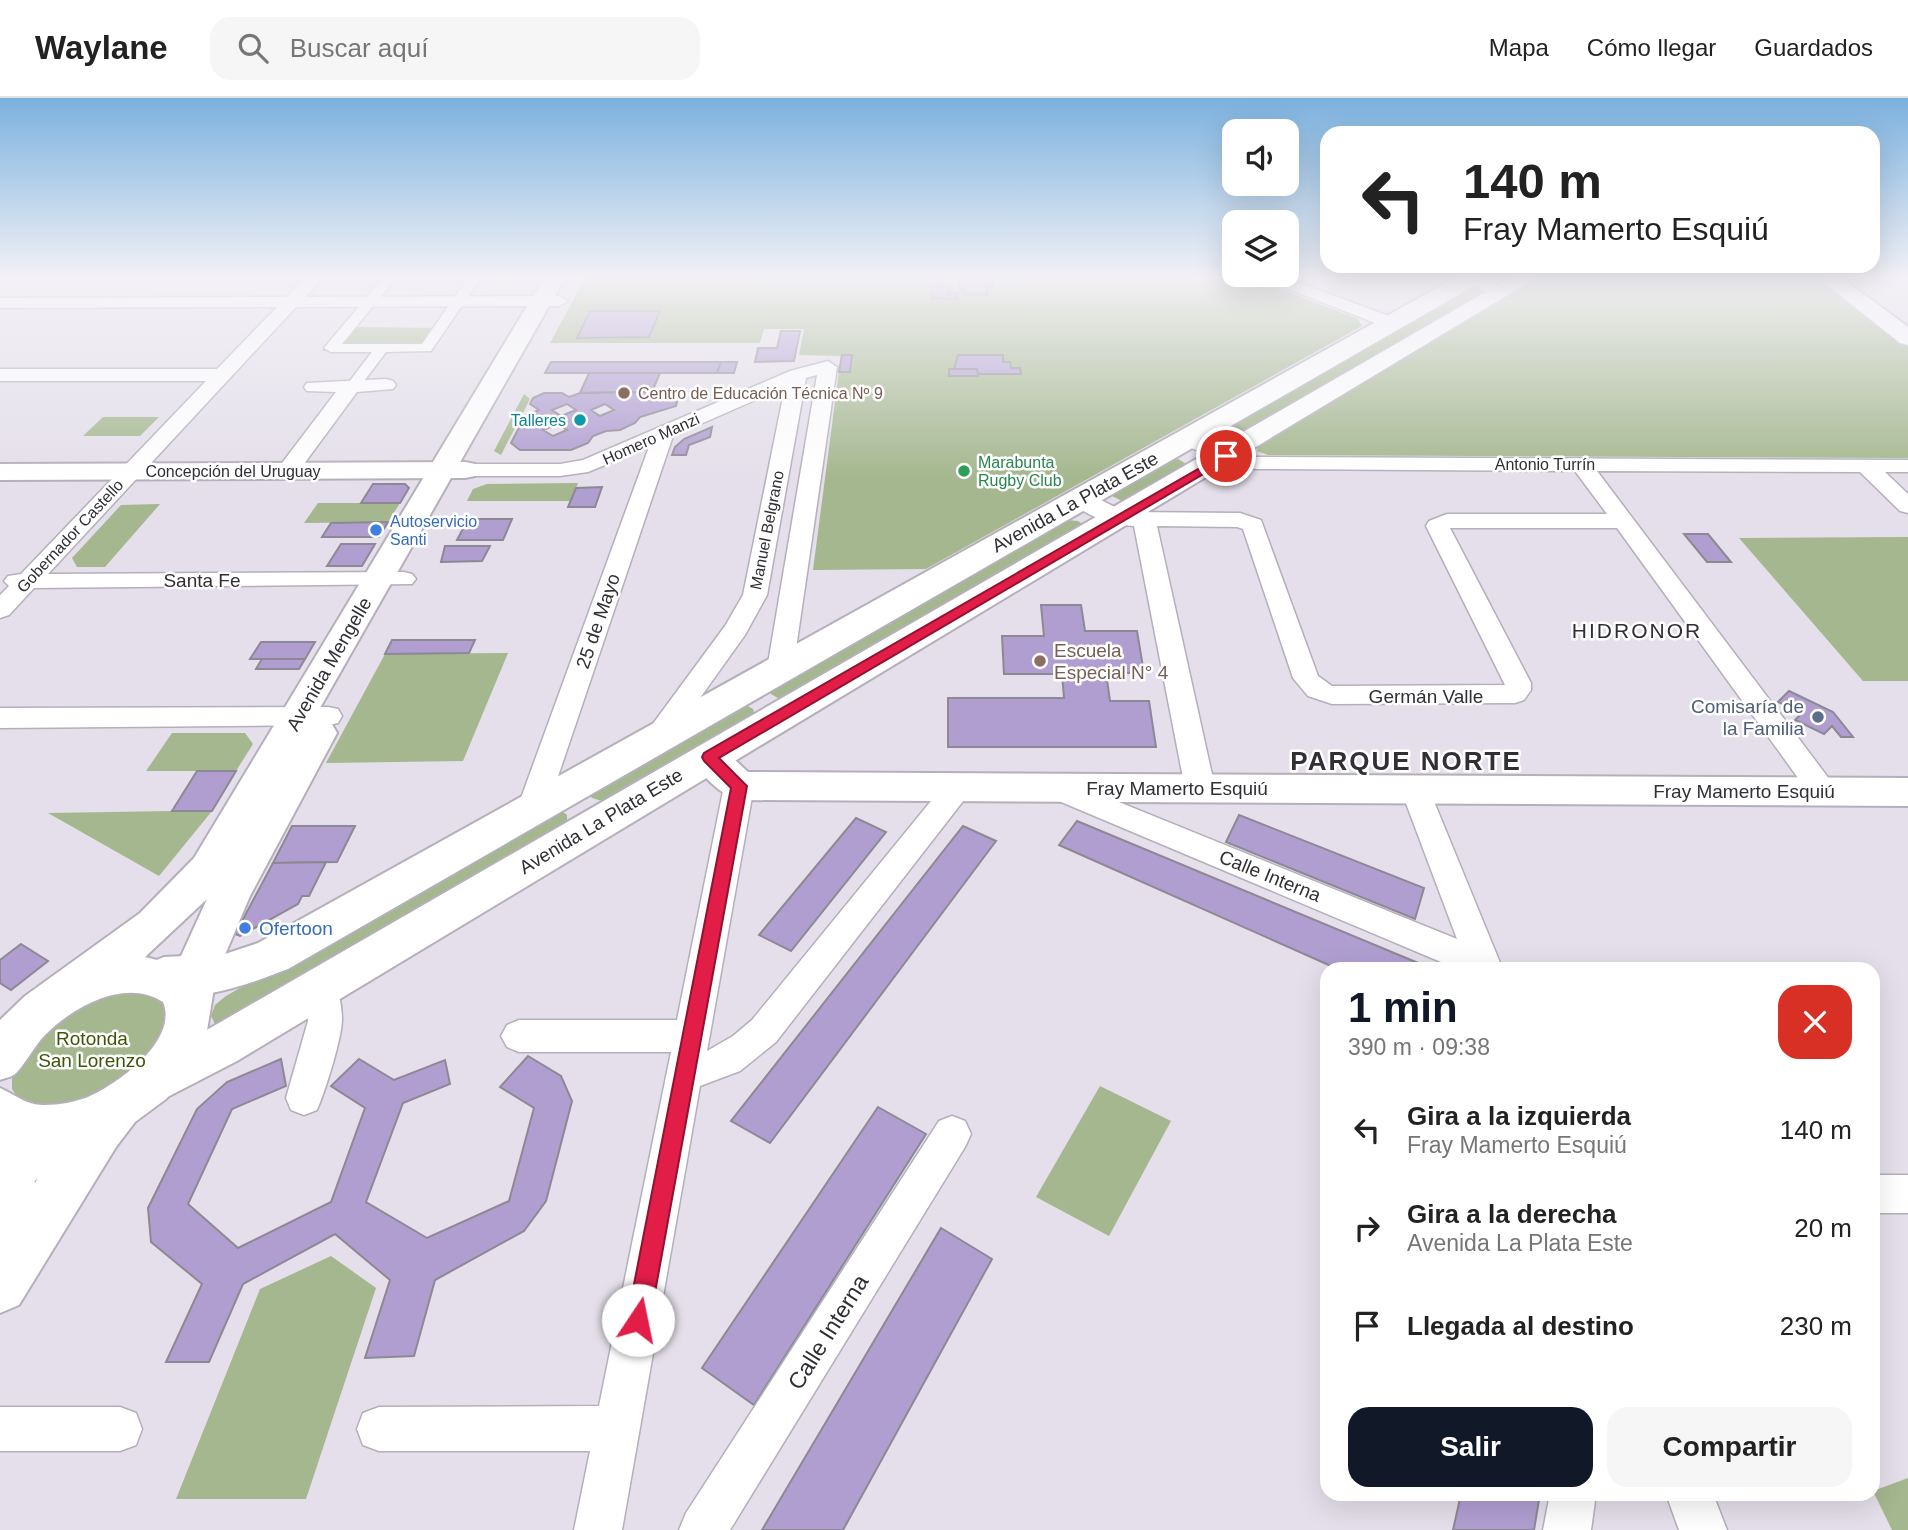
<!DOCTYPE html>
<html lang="es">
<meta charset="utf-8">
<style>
:root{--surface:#fff;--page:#f6f6f6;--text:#222;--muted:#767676;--line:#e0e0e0;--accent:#111827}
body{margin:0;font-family:Arial,sans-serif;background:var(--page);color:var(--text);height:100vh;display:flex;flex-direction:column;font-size:26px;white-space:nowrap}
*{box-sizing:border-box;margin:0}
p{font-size:23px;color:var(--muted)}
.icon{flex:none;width:38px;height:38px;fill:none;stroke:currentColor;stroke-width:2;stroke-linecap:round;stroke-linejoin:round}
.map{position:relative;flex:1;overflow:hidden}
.panel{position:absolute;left:1320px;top:864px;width:560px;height:539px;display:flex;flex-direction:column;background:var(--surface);border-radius:21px;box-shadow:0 7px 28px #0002}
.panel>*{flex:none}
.hud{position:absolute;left:1320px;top:28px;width:560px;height:147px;border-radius:21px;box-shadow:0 7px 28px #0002;background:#fff;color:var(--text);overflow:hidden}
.tools{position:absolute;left:1222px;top:21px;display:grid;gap:14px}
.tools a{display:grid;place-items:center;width:77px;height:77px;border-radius:14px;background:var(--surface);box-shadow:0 7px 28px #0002;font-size:35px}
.pin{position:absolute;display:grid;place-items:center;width:60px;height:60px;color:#fff;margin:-30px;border:4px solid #fff;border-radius:50%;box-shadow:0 2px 7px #0007}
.me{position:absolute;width:77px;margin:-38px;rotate:11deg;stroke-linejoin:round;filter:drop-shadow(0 0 5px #0008)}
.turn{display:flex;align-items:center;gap:24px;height:147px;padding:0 28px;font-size:32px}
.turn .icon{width:91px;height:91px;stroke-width:2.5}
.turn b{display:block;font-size:49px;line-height:60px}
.round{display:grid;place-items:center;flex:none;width:74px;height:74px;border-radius:21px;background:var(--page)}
.overview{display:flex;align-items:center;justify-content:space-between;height:119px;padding:0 28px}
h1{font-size:42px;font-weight:800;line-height:52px;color:var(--accent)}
.action{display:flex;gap:14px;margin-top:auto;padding:14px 28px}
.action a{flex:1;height:80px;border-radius:21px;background:var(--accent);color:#fff;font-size:28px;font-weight:800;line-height:80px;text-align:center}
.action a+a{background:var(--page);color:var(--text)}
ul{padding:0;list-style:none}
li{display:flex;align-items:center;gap:21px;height:98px;padding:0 28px}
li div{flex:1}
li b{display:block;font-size:26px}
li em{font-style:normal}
header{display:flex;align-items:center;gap:42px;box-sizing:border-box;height:98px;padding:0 35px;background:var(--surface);border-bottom:2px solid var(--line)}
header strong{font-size:33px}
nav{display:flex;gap:38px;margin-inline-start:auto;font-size:24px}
.search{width:490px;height:63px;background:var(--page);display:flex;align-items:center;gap:18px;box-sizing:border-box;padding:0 24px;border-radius:21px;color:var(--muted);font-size:26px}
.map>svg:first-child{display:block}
.green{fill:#a4b78e}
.building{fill:#b09ed1;stroke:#8c8994;stroke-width:2;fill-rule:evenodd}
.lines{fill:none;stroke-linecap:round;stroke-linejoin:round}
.pedestrian-casing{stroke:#b4afba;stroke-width:3}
.minor-casing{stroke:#b4afba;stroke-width:3}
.tertiary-casing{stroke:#b4afba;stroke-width:4}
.secondary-casing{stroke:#b4afba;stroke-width:4}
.primary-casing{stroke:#b4afba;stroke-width:4}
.pedestrian{fill:#fff;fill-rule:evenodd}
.minor{fill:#fff;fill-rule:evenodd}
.tertiary{fill:#fff;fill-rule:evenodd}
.secondary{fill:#fff;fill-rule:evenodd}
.primary{fill:#fff;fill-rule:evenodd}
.route{fill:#e11d48;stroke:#92132f;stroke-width:2}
.education-dot{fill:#8d6e63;stroke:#fff;stroke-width:2.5}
.culture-dot{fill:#0f9aa8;stroke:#fff;stroke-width:2.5}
.leisure-dot{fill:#2e9e5b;stroke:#fff;stroke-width:2.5}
.shop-dot{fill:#3f7fe0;stroke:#fff;stroke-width:2.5}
.service-dot{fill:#5c6f8a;stroke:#fff;stroke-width:2.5}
.labels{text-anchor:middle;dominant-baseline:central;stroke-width:5;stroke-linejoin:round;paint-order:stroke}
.far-education-label{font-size:16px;fill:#785e54;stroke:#fff;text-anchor:start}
.far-culture-label{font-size:16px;fill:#0d838f;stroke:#fff;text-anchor:end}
.far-street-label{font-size:16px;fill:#312f34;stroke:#fff}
.far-leisure-label{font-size:16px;fill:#27864d;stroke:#fff;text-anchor:start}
.far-shop-label{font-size:16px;fill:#366cbe;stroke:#fff;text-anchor:start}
.street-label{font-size:19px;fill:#312f34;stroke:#fff}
.education-label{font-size:19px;fill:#785e54;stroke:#fff;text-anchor:start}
.service-label{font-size:19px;fill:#4e5e75;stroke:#fff;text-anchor:end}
.shop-label{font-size:19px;fill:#366cbe;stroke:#fff;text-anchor:start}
.park-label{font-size:19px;fill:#3a5505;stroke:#fff}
.neighbourhood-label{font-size:21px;letter-spacing:2px;fill:#312f34;stroke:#fff}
.near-street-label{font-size:23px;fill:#312f34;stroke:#fff}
.district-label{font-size:26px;font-weight:bold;letter-spacing:2px;fill:#312f34;stroke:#fff}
</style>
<header>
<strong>Waylane</strong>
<div class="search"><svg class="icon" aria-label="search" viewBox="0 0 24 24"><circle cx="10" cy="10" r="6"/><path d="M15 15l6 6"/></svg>Buscar aquí</div>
<nav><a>Mapa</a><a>Cómo llegar</a><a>Guardados</a></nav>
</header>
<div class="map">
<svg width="1908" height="1432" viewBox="0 0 1908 1432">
<rect width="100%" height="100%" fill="#e4dfea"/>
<g class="green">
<polygon points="585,180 1253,180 1358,221 1362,228 926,471 813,472 841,258 799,257 804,231 764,231 760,245 550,245"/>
<polygon points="1539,180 1819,180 1908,248 1908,360 1268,357 1257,353 1259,348"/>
<polygon points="1467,190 1481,192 1485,196 1236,340 1220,334"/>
<polygon points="343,229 447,230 429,254 322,253"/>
<polygon points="524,296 530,301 501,357 494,353"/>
<polygon points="103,319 159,319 140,338 83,338"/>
<polygon points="1178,361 1188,367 1124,404 1112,398 1112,395 1169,362"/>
<polygon points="578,385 571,403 467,403 473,391 487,386"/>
<polygon points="318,405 400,405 388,424 304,425"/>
<polygon points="160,406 105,469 77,469 72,460 121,407"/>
<polygon points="1066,422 1078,423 1084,427 781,602 771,596 770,593"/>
<polygon points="1908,439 1908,583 1863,583 1739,440"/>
<polygon points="508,555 463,663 326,665 385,556"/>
<polygon points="746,607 753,611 755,618 605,704 592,700 590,697"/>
<polygon points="172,635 245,635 253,646 236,673 146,673"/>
<polygon points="560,712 567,717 567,726 220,927 215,926 211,918 215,907 226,898 543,715"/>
<polygon points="172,713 212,713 159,778 48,715"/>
<polygon points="103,891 159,895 173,920 141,977 64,1014 22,1006 12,991 12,973 20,952"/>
<polygon points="1100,988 1171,1023 1109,1138 1036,1099"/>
<polygon points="331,1158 376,1190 306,1401 176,1401 260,1191"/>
<polygon points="1908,1380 1908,1432 1892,1432 1873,1393"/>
</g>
<g class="building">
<polygon points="960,181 993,182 993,189 987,189 987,197 964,196 965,191 959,191"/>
<polygon points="933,188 949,188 949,195 957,195 957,201 932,200"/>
<polygon points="590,213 660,213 649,239 577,240"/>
<polygon points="781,233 800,233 794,263 755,264 758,250 777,250"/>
<polygon points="842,257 852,257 850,274 839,274"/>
<polygon points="958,257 1003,257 1003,264 1010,264 1011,270 1020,270 1021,276 978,276 977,271 954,271"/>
<polygon points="551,264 721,264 717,275 545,275"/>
<polygon points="721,264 737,264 734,275 717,275"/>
<polygon points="949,271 977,271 978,278 949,278"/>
<polygon points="589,275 660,275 652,294 580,295"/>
<path d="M659 294 677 304 676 308 640 319 635 325 620 332 606 333 593 338 588 345 571 352H520L511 345 525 318 539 312 530 306 533 300 544 295H562L569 299 580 295ZM567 306 576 312 561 318 552 312ZM605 306 614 312 600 318 591 312ZM558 326 567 332 553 338 543 332Z"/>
<polygon points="712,329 710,339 689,347 686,357 672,357 675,349 684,341"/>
<polygon points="373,386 405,386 409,390 400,405 361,405"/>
<polygon points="602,389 595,409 568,409 576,390"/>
<polygon points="468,421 512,421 503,442 457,442"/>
<polygon points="388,424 379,439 322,439 331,425"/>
<polygon points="1684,436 1708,436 1731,464 1707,464"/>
<polygon points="341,446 375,446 362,468 327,468"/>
<polygon points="445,448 490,448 482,463 441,464"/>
<polygon points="1041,507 1081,507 1085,533 1137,533 1144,575 1106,575 1110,603 1149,603 1156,649 948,649 948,600 1064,600 1062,576 1004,576 1002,538 1044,538"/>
<polygon points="392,542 475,542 469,555 385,556"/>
<polygon points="261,544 315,544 305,561 250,561"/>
<polygon points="262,561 305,561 299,571 256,571"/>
<polygon points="1789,593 1833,614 1853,639 1841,639 1832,628 1824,636 1795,622 1802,615 1778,604"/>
<polygon points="197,673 236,673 212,713 172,713"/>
<polygon points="1239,717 1424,790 1415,821 1226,744"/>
<polygon points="856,720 886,734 791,853 759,837"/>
<polygon points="1077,723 1435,872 1340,872 1059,747"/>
<polygon points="292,728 355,728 337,764 273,765"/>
<polygon points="963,728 996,743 770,1045 731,1023"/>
<polygon points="326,764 309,798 302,798 298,806 240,838 235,836 273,765"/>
<polygon points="21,846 48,863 11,892 0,885 0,862"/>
<polygon points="528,958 561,978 572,1003 546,1103 524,1133 435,1182 414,1258 365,1260 390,1182 335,1136 243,1186 209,1264 166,1264 202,1186 151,1144 148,1110 197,1011 227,984 281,961 286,988 232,1011 188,1106 238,1150 331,1104 365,1010 331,988 359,961 394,982 445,962 450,986 403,1005 366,1104 427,1140 509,1103 534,1010 500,989"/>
<polygon points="878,1009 926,1036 754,1307 702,1270"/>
<polygon points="941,1130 992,1161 843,1432 762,1432"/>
<polygon points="1461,1396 1540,1396 1534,1432 1453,1432"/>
</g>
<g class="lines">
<g class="pedestrian-casing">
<polygon id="pedestrian" points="383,180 396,180 342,246 422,246 468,180 481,180 431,253 386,254 358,291 348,291 346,288 372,254 331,254 324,250"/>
</g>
<g class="minor-casing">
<g id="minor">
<polygon points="304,180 322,180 306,199 559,198 568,203 559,208 296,209 48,476 404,474 412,476 416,481 412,486 34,490 9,517 0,520 0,497 9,488 4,483 8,478 21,476 206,283 0,283 0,271 217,271 277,209 0,210 0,200 287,199"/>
<polygon points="1261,180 1286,180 1397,221 1400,225 1397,229 1385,229"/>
<polygon points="1451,180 1476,180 1508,191 1510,195 1502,200"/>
<polygon points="828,263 837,269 793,571 789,577 780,580 771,577 767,571 817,277 806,280 767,497 745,537 665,649 655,652 645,649 641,642 725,528 743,497 785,289 673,338 547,711 542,719 532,722 522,719 517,711 649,349 588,374 560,378 465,378 457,377 454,372 457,367 465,366 560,366 583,362 790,273"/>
<polygon points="386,281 393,283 396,287 393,291 357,294 295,378 279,378 276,373 336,294 307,293 304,289 307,285"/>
<path d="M1187 335 1240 356 1256 359 1908 362V374H1885L1908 396V415L1900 413 1860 374 1597 373 1839 694 1834 702 1824 705 1814 702 1617 430H1450L1531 585V592L1524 602 1515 605 1332 606 1308 598 1293 580 1243 431 1237 429 1157 428 1215 690 1210 698 1200 701 1190 698 1185 690 1134 428C1114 427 1082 418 1070 401L1073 396C1092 392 1110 410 1129 414L1240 415 1261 422 1318 578 1332 588 1505 587 1426 428 1429 423 1447 416H1607L1575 373 1256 371 1228 366 1180 345 1177 341 1180 337Z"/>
<polygon points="328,609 338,611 342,618 338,625 328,627 0,630 0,610"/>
<polygon points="739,677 749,680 754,688 707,953 733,938 752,922 949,681 959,678 969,681 974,689 776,944 740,973 700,988 622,1432 574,1432 590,1353 379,1353 363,1347 357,1331 363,1315 379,1309 599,1308 671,954 519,954 507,949 501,938 507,927 519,922 677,922 724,688 729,680"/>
<polygon points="1057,679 1457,841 1401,692 1406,684 1416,681 1426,684 1503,872 1460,872 1047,698 1042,690 1047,682"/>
<path d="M320 874 332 879C338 891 342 907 342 921 342 940 325 994 317 1012L304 1017 291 1012 286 1000 308 923 303 889 308 879Z"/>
<polygon points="952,1018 965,1023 971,1036 965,1049 730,1432 679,1432 686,1415 939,1023"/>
<rect x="1872" y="1077" width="36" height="38"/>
<polygon points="0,1309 120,1309 136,1315 142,1331 136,1347 120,1353 0,1353"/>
<polygon points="1550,1396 1596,1396 1591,1432 1543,1432"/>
<polygon points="1666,1396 1713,1396 1727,1432 1679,1432"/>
</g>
</g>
<g class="tertiary-casing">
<g id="tertiary">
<polygon points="465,364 475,366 479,372 475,378 465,380 0,382 0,366"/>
<path d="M709 646 722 650 748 674 1908 680V708L739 702C719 696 701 677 691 659L696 650Z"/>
</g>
</g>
<g class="secondary-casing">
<g id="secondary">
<path d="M1455 180H1481L1479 185 288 871C245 887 195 908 149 891L142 878 149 865 164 859 225 856 258 845Z"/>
<polygon points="1510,180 1536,180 237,963 148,1009 131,1002 124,987 131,972 205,933"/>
<polygon points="1818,180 1842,180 1908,229 1908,247 1900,245"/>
<polygon points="85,1002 102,1009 109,1025 102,1041 18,1093 0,1101 0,1048 68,1009"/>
</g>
</g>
<g class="primary-casing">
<path id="primary" d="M544 180H565L312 624 319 622 332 626 337 635 250 798 216 878 206 939 191 971 166 1001 135 1024 116 1049 19 1207 0 1215V990C16 997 27 1008 45 1007 59 1007 75 1004 88 999 118 986 179 942 163 904 125 879 73 909 45 937 36 946 21 972 15 976 12 979 4 980 0 982V922L25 898 140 815 194 760ZM207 801 177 867 145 859ZM30 1052 55 1053 35 1085Z"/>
</g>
<use href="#pedestrian" class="pedestrian"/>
<use href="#minor" class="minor"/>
<use href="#tertiary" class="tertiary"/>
<use href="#secondary" class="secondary"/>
<use href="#primary" class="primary"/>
</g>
<linearGradient id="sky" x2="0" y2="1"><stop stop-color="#7bb1de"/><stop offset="0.47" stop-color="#f3f1f6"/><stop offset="1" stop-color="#f3f1f6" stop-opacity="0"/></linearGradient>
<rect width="1908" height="381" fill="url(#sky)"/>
<polygon class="route" points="1226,355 1231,358 1229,361 719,660 747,688 650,1222 646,1230 638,1233 630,1230 627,1222 731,690 704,663 702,659 704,655"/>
<g class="education-dot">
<circle cx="624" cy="295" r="7"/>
<circle cx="1040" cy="563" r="7"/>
</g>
<circle class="culture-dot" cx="580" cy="322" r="7"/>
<circle class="leisure-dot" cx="964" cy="373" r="7"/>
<g class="shop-dot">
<circle cx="376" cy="432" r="7"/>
<circle cx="245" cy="830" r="7"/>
</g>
<circle class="service-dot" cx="1818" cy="619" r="7"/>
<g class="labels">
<g class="far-education-label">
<text x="638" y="295">Centro de Educación Técnica Nº 9</text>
</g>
<g class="far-culture-label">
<text x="566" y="322">Talleres</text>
</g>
<g class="far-street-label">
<text transform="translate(651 341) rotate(-24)">Homero Manzi</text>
<text x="1545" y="366">Antonio Turrín</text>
<text x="233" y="373">Concepción del Uruguay</text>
<text transform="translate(767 432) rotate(-79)">Manuel Belgrano</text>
<text transform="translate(70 438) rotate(-47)">Gobernador Castello</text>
</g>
<g class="far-leisure-label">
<text x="978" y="364">Marabunta<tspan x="978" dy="18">Rugby Club</tspan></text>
</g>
<g class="far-shop-label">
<text x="390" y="423">Autoservicio<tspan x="390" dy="18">Santi</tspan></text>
</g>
<g class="street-label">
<text transform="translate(1075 404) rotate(-29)">Avenida La Plata Este</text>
<text x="202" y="482">Santa Fe</text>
<text transform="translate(598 523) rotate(-71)">25 de Mayo</text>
<text transform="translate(329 566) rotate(-60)">Avenida Mengelle</text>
<text x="1426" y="598">Germán Valle</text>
<text x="1177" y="690">Fray Mamerto Esquiú</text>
<text x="1744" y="693">Fray Mamerto Esquiú</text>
<text transform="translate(601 723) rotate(-31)">Avenida La Plata Este</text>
<text transform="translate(1270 778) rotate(22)">Calle Interna</text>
</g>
<g class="education-label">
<text x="1054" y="552">Escuela<tspan x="1054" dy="22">Especial N° 4</tspan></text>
</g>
<g class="service-label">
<text x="1804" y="608">Comisaría de<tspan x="1804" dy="22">la Familia</tspan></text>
</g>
<g class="shop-label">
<text x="259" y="830">Ofertoon</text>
</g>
<g class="park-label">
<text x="92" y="940">Rotonda<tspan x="92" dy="22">San Lorenzo</tspan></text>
</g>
<g class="neighbourhood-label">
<text x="1637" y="532">HIDRONOR</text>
</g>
<g class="near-street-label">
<text transform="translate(828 1234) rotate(-58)">Calle Interna</text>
</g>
<g class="district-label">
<text x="1406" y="663">PARQUE NORTE</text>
</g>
</g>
</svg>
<div class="tools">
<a><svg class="icon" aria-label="sound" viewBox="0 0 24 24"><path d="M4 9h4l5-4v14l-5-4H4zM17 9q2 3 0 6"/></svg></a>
<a><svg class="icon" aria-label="layers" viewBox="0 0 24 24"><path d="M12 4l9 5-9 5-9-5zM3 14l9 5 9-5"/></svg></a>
</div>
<div class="pin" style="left:1226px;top:358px;background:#d93025"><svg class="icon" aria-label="arrive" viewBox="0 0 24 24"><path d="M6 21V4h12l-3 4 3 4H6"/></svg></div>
<svg class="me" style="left:638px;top:1222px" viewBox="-20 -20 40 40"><circle r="19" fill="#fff"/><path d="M0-13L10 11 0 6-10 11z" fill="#e11d48"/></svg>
<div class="hud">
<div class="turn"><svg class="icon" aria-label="left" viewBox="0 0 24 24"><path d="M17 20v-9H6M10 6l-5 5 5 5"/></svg><div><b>140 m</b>Fray Mamerto Esquiú</div></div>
</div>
<section class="panel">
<div class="overview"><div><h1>1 min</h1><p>390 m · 09:38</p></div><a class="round" style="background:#d93025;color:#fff"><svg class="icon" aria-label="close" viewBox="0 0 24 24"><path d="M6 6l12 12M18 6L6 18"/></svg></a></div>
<ul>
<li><svg class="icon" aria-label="left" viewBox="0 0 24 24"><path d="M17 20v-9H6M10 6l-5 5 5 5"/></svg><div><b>Gira a la izquierda</b><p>Fray Mamerto Esquiú</p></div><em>140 m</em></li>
<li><svg class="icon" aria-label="right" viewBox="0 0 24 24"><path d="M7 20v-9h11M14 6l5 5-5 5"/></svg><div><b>Gira a la derecha</b><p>Avenida La Plata Este</p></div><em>20 m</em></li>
<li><svg class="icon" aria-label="arrive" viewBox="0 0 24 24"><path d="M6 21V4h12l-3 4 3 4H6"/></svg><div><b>Llegada al destino</b></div><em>230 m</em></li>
</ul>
<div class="action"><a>Salir</a><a>Compartir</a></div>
</section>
</div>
